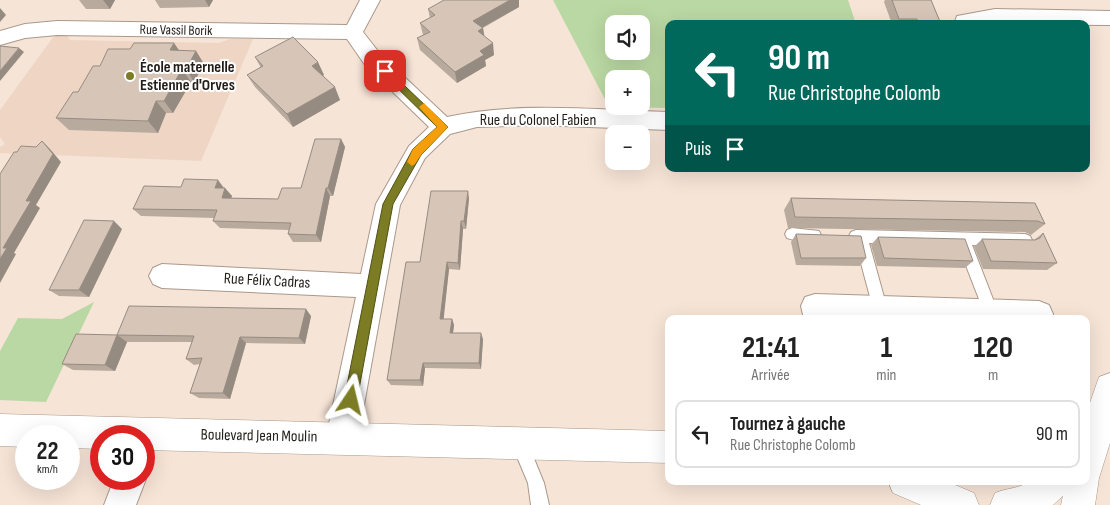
<!DOCTYPE html>
<html lang="fr">
<meta charset="utf-8">
<style>
:root{--surface:#fff;--page:#f6f6f6;--text:#222;--muted:#767676;--line:#e0e0e0}
body{margin:0;font-family:"Sofia Sans Condensed",sans-serif;background:var(--page);color:var(--text);height:100vh;display:flex;flex-direction:column;font-size:19px;white-space:nowrap}
*{box-sizing:border-box;margin:0}
p{font-size:16px;color:var(--muted)}
.icon{flex:none;width:28px;height:28px;fill:none;stroke:currentColor;stroke-width:2;stroke-linecap:round;stroke-linejoin:round}
.map{position:relative;flex:1;overflow:hidden}
.details{position:absolute;left:665px;top:315px;width:425px;height:170px;display:flex;flex-direction:column;background:var(--surface);border-radius:10px;box-shadow:0 5px 20px #0002}
.details>*{flex:none}
.guide{position:absolute;left:665px;top:20px;width:425px;height:152px;border-radius:10px;box-shadow:0 5px 20px #0002;background:#00695c;color:#fff;overflow:hidden}
.buttons{position:absolute;left:605px;top:15px;display:grid;gap:10px}
.buttons a{display:grid;place-items:center;width:45px;height:45px;border-radius:10px;background:var(--surface);box-shadow:0 5px 20px #0002;font-size:25px}
.speed{position:absolute;left:15px;top:425px;display:flex;gap:10px;font-size:25px;font-weight:700;text-align:center}
.speed>*{display:grid;place-content:center;width:65px;height:65px;border-radius:50%;background:var(--surface);box-shadow:0 5px 20px #0002;line-height:1}
.speed small{font-size:12px;font-weight:400}
.speed .limit{border:8px solid #d22;background:#fff;color:#111}
.pin{position:absolute;display:grid;place-items:center;width:42px;height:42px;color:#fff;margin:-21px;border-radius:10px;box-shadow:0 2px 8px #0006}
.me{position:absolute;width:55px;margin:-28px;rotate:10deg;stroke-linejoin:round;filter:drop-shadow(0 0 4px #0008)}
.turn{display:flex;align-items:center;gap:18px;height:105px;padding:0 20px;font-size:22px}
.turn .icon{width:65px;height:65px;stroke-width:2.5}
.turn b{display:block;font-size:35px;line-height:42px}
.then{display:flex;align-items:center;height:48px;padding:0 20px;background:#0003;gap:10px;font-size:19px}
.eta{display:flex;justify-content:space-evenly;align-items:center;height:85px;text-align:center}
.eta b{font-size:30px;font-weight:700;line-height:35px}
ul{padding:0;list-style:none}
li{display:flex;align-items:center;gap:15px;height:68px;margin:0 10px 8px;padding:0 10px;border:2px solid var(--line);border-radius:10px}
li div{flex:1}
li b{display:block;font-size:19px}
li em{font-style:normal}
.map>svg:first-child{display:block}
.built{fill:#efd6c4}
.green{fill:#bad8a3;fill-rule:evenodd}
.lines{fill:none;stroke-linecap:round;stroke-linejoin:round}
.service-casing{stroke:#aa998c;stroke-width:2}
.minor-casing{stroke:#aa998c;stroke-width:2}
.tertiary-casing{stroke:#aa998c;stroke-width:1}
.secondary-casing{stroke:#aa998c;stroke-width:1}
.service{fill:#fff;fill-rule:evenodd}
.minor{fill:#fff;fill-rule:evenodd}
.tertiary{fill:#fff;fill-rule:evenodd}
.secondary{fill:#fff;fill-rule:evenodd}
.wall{fill:#b9aa9e}
.shaded-wall{fill:#968b81}
.building{fill:#d7c6b8;stroke:#968b81}
.route{fill:#7b7c23;stroke:#505117}
.slow{fill:#f59e0b}
.poi-dot{fill:#7b7c23;stroke:#fff;stroke-width:2}
.labels{text-anchor:middle;dominant-baseline:central;stroke-width:4;stroke-linejoin:round;paint-order:stroke}
.far-street-label{font-size:14px;fill:#231d18;stroke:#fff}
.poi-label{font-size:16px;font-weight:bold;fill:#231d18;stroke:#fff;text-anchor:start}
.street-label{font-size:16px;fill:#231d18;stroke:#fff}
</style>
<div class="map">
<svg width="1110" height="505" viewBox="0 0 1110 505">
<rect width="100%" height="100%" fill="#f6e4d6"/>
<polygon class="built" points="54,36 67,36 70,40 219,43 230,39 253,39 201,161 0,153 0,147 5,144 0,137 0,110"/>
<g class="green">
<path d="M553 0H848L856 24H669V108L609 107ZM614 24H641V51H614ZM614 79H641V106H614Z"/>
<polygon points="94,302 46,402 0,400 0,351 18,318 62,319"/>
</g>
<g class="lines">
<g class="service-casing">
<g id="service">
<path d="M792 228 819 231 821 235 819 239C810 242 796 241 787 238L785 234 787 230Z"/>
<polygon points="856,230 1025,234 1030,236 1032,240 1030,244 1025,246 972,245 998,312 996,317 991,319 986,317 984,312 958,245 869,243 887,308 885,313 880,315 875,313 873,308 855,241 849,236 851,232"/>
<polygon points="520,437 526,439 544,483 549,505 531,505 528,483 512,445 514,439"/>
</g>
</g>
<g class="minor-casing">
<g id="minor">
<path d="M360 0H380L363 32 381 55 447 117C519 101 596 110 669 112V130L536 125 477 127 450 134 425 158 400 205 358 438 353 449 342 454 331 449 326 438 356 297 162 288 153 284 149 276 153 268 162 264 361 274 376 204 409 146 429 127 365 65 347 39 57 35 25 38 0 45V31L25 24 57 21 347 25Z"/>
<polygon points="995,9 1110,11 1110,25 954,24 957,16"/>
<polygon points="815,294 1039,301 1049,305 1053,314 1051,319 804,319 801,306 805,297"/>
<polygon points="144,473 146,479 136,505 104,505 114,479 144,479"/>
</g>
</g>
<g class="tertiary-casing">
<g id="tertiary">
<polygon points="0,414 669,431 669,463 144,450 144,436 101,436 101,449 69,448 69,436 26,436 26,447 0,446"/>
<polygon points="888,481 946,481 974,493 979,505 921,505 893,493"/>
<path d="M1029 481H1071L1066 493 1053 505H990L995 493C1006 488 1020 489 1029 481Z"/>
</g>
</g>
<g class="secondary-casing">
<polygon id="secondary" points="1110,373 1110,443 1099,478 1095,505 1061,505 1066,481 1086,481 1086,414 1099,377"/>
</g>
<use href="#service" class="service"/>
<use href="#minor" class="minor"/>
<use href="#tertiary" class="tertiary"/>
<use href="#secondary" class="secondary"/>
</g>
<g class="wall">
<polygon points="79,0 115,0 110,9 86,9"/>
<polygon points="155,0 213,0 209,7 160,8"/>
<polygon points="885,0 931,0 941,24 892,24 884,2"/>
<polygon points="519,7 483,28 484,36 494,55 485,60 486,66 457,83 420,50 417,38 423,35 420,23 430,18 428,9"/>
<polygon points="174,43 179,51 196,51 204,64 194,82 191,82 173,113 166,113 158,133 69,130 56,118 100,66 130,49"/>
<polygon points="255,57 324,75 323,76 340,100 293,127 255,87 247,75 261,68"/>
<polygon points="341,139 345,147 333,196 330,196 321,242 293,242 288,234 289,230 220,228 213,221 215,218 141,216 133,209 224,188 232,196 231,198 278,199 301,188"/>
<polygon points="469,198 466,229 463,229 460,270 449,269 443,319 452,319 454,325 453,333 483,339 481,369 425,368 423,386 391,385 387,380 420,262"/>
<polygon points="791,198 1035,203 1045,224 1031,235 1025,232 788,228 784,210"/>
<polygon points="122,229 89,297 59,296 49,290"/>
<polygon points="1043,233 1057,263 1047,270 983,269 974,247 982,239 1034,240"/>
<polygon points="796,234 866,258 860,266 796,265 791,242"/>
<polygon points="878,237 973,261 965,268 877,266 871,245"/>
<polygon points="311,316 305,344 246,343 230,399 199,398 190,393 200,364 194,365 186,359 192,342 127,342 115,371 73,370 62,364 117,335"/>
</g>
<g class="shaded-wall">
<polygon points="103,0 115,0 110,9"/>
<polygon points="205,0 213,0 209,7"/>
<polygon points="510,0 519,0 519,7 474,32 473,21"/>
<polygon points="0,8 6,15 0,22"/>
<polygon points="483,28 485,40 478,31"/>
<polygon points="174,43 183,56 170,50"/>
<polygon points="493,43 494,55 485,60 486,66 457,83 455,72 480,51"/>
<polygon points="19,48 24,52 0,81 0,71"/>
<polygon points="196,51 204,64 194,82 186,69"/>
<polygon points="318,62 324,75 318,78 312,66"/>
<polygon points="182,69 191,82 173,113 164,101"/>
<polygon points="335,87 340,100 293,127 287,114"/>
<polygon points="156,101 166,113 158,133 148,121"/>
<polygon points="341,139 345,147 333,196 328,188"/>
<polygon points="42,141 50,149 61,162 36,205 40,208 14,253 16,254 0,283 0,259 3,248 26,201"/>
<polygon points="218,180 224,188 215,188"/>
<polygon points="225,188 232,196 228,206 222,198"/>
<polygon points="326,188 330,196 321,242 316,235"/>
<polygon points="468,191 469,198 466,229 464,221"/>
<polygon points="114,221 122,229 89,297 79,290"/>
<polygon points="461,221 463,229 460,270 458,263"/>
<polygon points="447,262 449,269 443,325 440,319"/>
<polygon points="306,309 311,316 305,344 299,338"/>
<polygon points="452,319 454,325 452,339 450,333"/>
<polygon points="481,333 483,339 481,369 479,363"/>
<polygon points="117,335 127,342 115,371 105,365"/>
<polygon points="240,337 246,343 230,399 223,393"/>
<polygon points="423,363 425,368 423,386 420,380"/>
</g>
<g class="building">
<polygon points="444,0 510,0 473,21 483,28 478,31 493,43 480,51 484,55 455,72 417,38 430,32 420,23 435,15 428,9"/>
<polygon points="892,0 931,0 941,24 919,24 917,19 899,19"/>
<polygon points="293,37 318,62 312,66 335,87 287,114 247,75 263,66 255,57"/>
<polygon points="134,43 174,43 170,50 196,51 186,69 182,69 164,101 156,101 148,121 56,118 73,92 78,92 93,66 100,66 108,49 130,49"/>
<polygon points="0,46 19,48 0,71"/>
<polygon points="315,139 341,139 328,188 326,188 316,235 288,234 291,223 213,221 217,210 133,209 144,186 181,187 184,179 218,180 215,188 225,188 222,198 278,199 282,188 301,188"/>
<polygon points="42,141 53,154 26,201 31,201 3,248 7,248 0,259 0,174 14,152 17,152 21,146 36,147"/>
<polygon points="431,191 468,191 464,221 461,221 458,263 447,262 440,319 452,319 450,333 481,333 479,363 423,363 420,380 387,380 406,262 420,262"/>
<polygon points="791,198 1035,203 1045,224 1038,221 795,217"/>
<polygon points="84,220 114,221 79,290 49,290"/>
<polygon points="1043,233 1057,263 991,261 982,239 1035,240 1040,238"/>
<polygon points="796,234 861,236 866,258 801,258"/>
<polygon points="878,237 965,239 973,261 884,258"/>
<polygon points="129,306 306,309 299,338 240,337 223,393 190,393 202,358 186,359 194,336 117,335 105,365 62,364 76,334 117,335"/>
</g>
<polygon class="route" points="385,67 448,127 421,155 393,204 357,400 355,404 351,406 346,404 344,400 383,204 413,149 437,127 382,73 382,68"/>
<polygon class="slow" points="424,103 448,127 421,155 415,164 412,166 407,162 413,149 437,127 419,107"/>
<circle class="poi-dot" cx="130" cy="76" r="5"/>
<g class="labels">
<g class="far-street-label">
<text transform="translate(176 30) rotate(1)">Rue Vassil Borik</text>
</g>
<g class="poi-label">
<text x="140" y="67">École maternelle<tspan x="140" dy="18">Estienne d'Orves</tspan></text>
</g>
<g class="street-label">
<text x="538" y="120">Rue du Colonel Fabien</text>
<text transform="translate(267 281) rotate(3)">Rue Félix Cadras</text>
<text transform="translate(259 436) rotate(1)">Boulevard Jean Moulin</text>
</g>
</g>
</svg>
<div class="buttons">
<a><svg class="icon" aria-label="sound" viewBox="0 0 24 24"><path d="M4 9h4l5-4v14l-5-4H4zM17 9q2 3 0 6"/></svg></a>
<a>+</a>
<a>−</a>
</div>
<div class="speed"><div>22<small>km/h</small></div><div class="limit">30</div></div>
<div class="pin" style="left:385px;top:71px;background:#d93025"><svg class="icon" aria-label="arrive" viewBox="0 0 24 24"><path d="M6 21V4h12l-3 4 3 4H6"/></svg></div>
<svg class="me" style="left:351px;top:400px" viewBox="-20 -20 40 40"><path d="M0-17L14 15 0 8-14 15z" fill="#7b7c23" stroke="#fff" stroke-width="4"/></svg>
<div class="guide">
<div class="turn"><svg class="icon" aria-label="left" viewBox="0 0 24 24"><path d="M17 20v-9H6M10 6l-5 5 5 5"/></svg><div><b>90 m</b>Rue Christophe Colomb</div></div>
<div class="then">Puis<svg class="icon" aria-label="arrive" viewBox="0 0 24 24"><path d="M6 21V4h12l-3 4 3 4H6"/></svg></div>
</div>
<section class="details">
<div class="eta">
<div><b>21:41</b><p>Arrivée</p></div>
<div><b>1</b><p>min</p></div>
<div><b>120</b><p>m</p></div>
</div>
<ul>
<li><svg class="icon" aria-label="left" viewBox="0 0 24 24"><path d="M17 20v-9H6M10 6l-5 5 5 5"/></svg><div><b>Tournez à gauche</b><p>Rue Christophe Colomb</p></div><em>90 m</em></li>
</ul>
</section>
</div>
